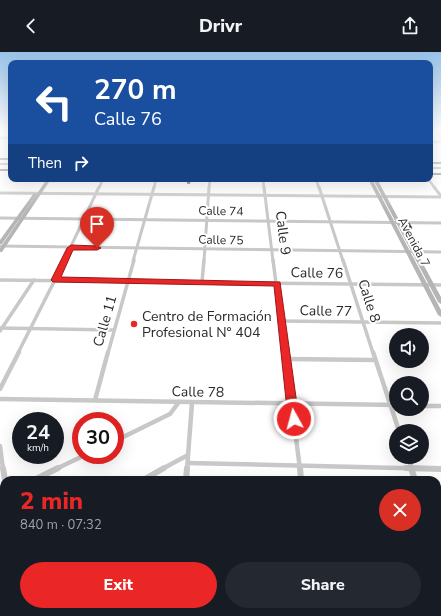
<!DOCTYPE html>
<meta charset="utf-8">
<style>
:root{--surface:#171b24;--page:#242831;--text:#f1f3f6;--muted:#9ea1a6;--accent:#ea2726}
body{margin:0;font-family:"Nunito Sans",sans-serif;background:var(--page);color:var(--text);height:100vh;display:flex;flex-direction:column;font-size:15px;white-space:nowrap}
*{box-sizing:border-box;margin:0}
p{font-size:13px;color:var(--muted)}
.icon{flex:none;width:22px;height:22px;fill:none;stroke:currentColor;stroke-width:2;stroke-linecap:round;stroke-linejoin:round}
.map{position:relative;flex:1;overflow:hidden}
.panel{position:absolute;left:0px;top:424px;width:441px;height:140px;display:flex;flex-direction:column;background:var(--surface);border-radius:12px 12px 0 0;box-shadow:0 4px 16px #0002}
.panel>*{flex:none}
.banner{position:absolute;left:8px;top:8px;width:425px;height:122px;border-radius:8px;box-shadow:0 4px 16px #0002;background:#1a4fa0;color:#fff;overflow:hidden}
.tools{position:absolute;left:389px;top:276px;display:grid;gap:8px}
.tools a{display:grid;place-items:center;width:40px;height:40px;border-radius:50%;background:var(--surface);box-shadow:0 4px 16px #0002;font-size:20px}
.speed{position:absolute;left:12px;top:360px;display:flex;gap:8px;font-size:20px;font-weight:700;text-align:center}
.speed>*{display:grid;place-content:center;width:52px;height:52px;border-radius:50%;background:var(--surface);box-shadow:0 4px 16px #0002;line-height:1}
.speed small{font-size:10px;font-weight:400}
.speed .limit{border:6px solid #d22;background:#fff;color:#111}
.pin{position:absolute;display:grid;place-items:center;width:34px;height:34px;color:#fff;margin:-41px -17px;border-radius:50% 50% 50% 0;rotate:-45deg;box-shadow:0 0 4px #0007}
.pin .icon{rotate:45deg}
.me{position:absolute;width:44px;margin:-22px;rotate:353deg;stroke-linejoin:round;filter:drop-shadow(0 0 3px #0008)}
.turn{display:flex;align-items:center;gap:14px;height:84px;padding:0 20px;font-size:18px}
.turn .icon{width:52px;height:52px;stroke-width:2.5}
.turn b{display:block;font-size:28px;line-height:34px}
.then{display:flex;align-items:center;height:38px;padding:0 20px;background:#0003;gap:8px;font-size:15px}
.round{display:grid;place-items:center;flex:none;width:42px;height:42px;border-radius:21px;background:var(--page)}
.summary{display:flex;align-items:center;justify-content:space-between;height:68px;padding:0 20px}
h1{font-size:24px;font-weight:800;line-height:30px;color:var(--accent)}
.primary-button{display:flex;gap:8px;margin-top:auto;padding:8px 20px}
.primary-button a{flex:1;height:46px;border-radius:24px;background:var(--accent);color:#fff;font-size:16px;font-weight:800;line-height:46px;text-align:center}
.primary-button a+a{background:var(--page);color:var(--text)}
header{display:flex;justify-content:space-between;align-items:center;height:52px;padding:0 20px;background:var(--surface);font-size:18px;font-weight:800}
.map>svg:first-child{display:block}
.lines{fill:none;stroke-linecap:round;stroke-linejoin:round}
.street-far4{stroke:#c8c8c8;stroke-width:2.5}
.street-far3{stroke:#c8c8c8;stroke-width:3}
.street-far2{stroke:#c8c8c8;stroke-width:3.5}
.street-far1{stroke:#c8c8c8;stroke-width:4.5}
.street{stroke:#c8c8c8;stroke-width:6}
.secondary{fill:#b5b5b5;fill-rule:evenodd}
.highway{fill:#929292;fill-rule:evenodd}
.tram{stroke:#808080;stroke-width:1}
.wall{fill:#888}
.building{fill:#121212;stroke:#595959}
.route{fill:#ea2726;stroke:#981919}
.poi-dot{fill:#ea2726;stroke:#fff;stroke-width:1.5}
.labels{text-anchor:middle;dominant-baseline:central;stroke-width:4;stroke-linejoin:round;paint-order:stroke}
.far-street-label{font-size:12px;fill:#2b2b2b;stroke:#fff}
.street-label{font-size:14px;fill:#2b2b2b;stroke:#fff}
.poi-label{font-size:14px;fill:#2b2b2b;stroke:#fff;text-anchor:start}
</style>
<header><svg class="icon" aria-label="back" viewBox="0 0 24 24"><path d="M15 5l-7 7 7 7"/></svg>Drivr<svg class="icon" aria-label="share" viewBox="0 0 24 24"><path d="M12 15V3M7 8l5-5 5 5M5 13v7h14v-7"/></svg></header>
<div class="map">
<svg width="441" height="564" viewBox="0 0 441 564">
<rect width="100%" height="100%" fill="#fff"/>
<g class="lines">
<g class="street-far4">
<polyline points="435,78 441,85"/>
<polyline points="0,86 11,86"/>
<polyline points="430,90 441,90"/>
<polyline points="263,127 264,136"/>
<polyline points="316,127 319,136"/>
<polyline points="428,127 435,136"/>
<polyline points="99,136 103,127"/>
<polyline points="154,136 156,127"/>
<polyline points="209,136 210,127"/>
</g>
<g class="street-far3">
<polyline points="264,135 273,209"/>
<polyline points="319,135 343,209"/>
<polyline points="434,135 441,144"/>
<polyline points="0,141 441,145"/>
<polyline points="0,166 441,171"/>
<polyline points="0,194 441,200"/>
<polyline points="64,209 99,135"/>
<polyline points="133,209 154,135"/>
<polyline points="204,209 209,135"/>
</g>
<g class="street-far2">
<polyline points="273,208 285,301"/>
<polyline points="343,208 373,301"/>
<polyline points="0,228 441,233"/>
<polyline points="202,230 204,208"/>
<polyline points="282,269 441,271"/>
<polyline points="0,276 113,278"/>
<polyline points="0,279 34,228"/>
<polyline points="18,301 65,208"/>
<polyline points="108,301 134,208"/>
</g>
<g class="street-far1">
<polyline points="285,300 300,417"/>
<polyline points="373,300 399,379"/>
<polyline points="286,307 375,308"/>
<polyline points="0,337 19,300"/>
<polyline points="0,347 396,353"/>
<polyline points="95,348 108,300"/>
<polyline points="422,354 441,354"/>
<polyline points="115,389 170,362 179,350"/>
<polyline points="0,394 3,417"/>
<polyline points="408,405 412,417"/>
<polyline points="188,411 441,417"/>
<polyline points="56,417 85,403"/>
<polyline points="162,417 188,403"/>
<polyline points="187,417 192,351"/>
</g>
<g class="street">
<polyline points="3,416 5,428"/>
<polyline points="300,416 301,428"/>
<polyline points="406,416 441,417"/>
<polyline points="411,416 415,428"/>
<polyline points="34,428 58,416"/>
<polyline points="143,428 164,416"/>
<polyline points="186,428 187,416"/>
<polyline points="0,466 4,464"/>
<polyline points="437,496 441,509"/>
<polyline points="0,536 4,533"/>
<polyline points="23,560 24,564"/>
<polyline points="175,560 175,564"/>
<polyline points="318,560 318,564"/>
<polyline points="32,564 38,560"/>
</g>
<g class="secondary">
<polygon points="47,127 51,127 2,200 0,200 0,196"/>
<polygon points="368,127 372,127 441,258 441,265 438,263"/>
<polygon points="373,127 377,127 441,245 441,252 438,250"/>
<polygon points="34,141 37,142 2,192 0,192 0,188"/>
</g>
<g class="highway">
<rect x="0" y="106" width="11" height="2"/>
<rect x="430" y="110" width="11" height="2"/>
<rect x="0" y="117" width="11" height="2"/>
<rect x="430" y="121" width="11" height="2"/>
</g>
<g class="tram">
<polyline points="0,112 11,112"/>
<polyline points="430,116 441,116"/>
</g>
</g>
<g class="wall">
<polygon points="179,127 191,127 190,132 187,132 187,129 179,129"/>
<polygon points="271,127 276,127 276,129 272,129"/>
<rect x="279" y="127" width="4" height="1"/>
<polygon points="338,127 343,127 342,129 338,129"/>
<polygon points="405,171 412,176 411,178 407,178 404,174"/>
</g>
<g class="building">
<polygon points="187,127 191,127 190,130 187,130"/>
<polygon points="405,171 409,171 412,176 408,176"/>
</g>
<linearGradient id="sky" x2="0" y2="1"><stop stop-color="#99c2e9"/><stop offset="0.5" stop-color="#fff"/><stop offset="1" stop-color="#fff" stop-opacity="0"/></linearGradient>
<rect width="441" height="157" fill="url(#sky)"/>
<polygon class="route" points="71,193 97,194 101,196 97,198 73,198 61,225 280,230 299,367 298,371 294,373 290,371 288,367 274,234 53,230 51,228 67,196"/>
<circle class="poi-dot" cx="134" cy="272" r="4"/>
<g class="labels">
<g class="far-street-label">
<text transform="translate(221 159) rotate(1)">Calle 74</text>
<text transform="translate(221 188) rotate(1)">Calle 75</text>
<text transform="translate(414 190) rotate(62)">Avenida 7</text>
</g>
<g class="street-label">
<text transform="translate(283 181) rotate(83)">Calle 9</text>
<text transform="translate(317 221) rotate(1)">Calle 76</text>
<text transform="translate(369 249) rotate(72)">Calle 8</text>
<text transform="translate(326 259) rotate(1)">Calle 77</text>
<text transform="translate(105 269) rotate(-74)">Calle 11</text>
<text transform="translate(198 340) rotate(1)">Calle 78</text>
</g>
<g class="poi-label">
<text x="142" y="264">Centro de Formación<tspan x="142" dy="16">Profesional N° 404</tspan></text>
</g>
</g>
</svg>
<div class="tools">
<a><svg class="icon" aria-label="sound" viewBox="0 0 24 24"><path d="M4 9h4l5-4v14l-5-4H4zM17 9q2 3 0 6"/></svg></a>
<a><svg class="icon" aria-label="search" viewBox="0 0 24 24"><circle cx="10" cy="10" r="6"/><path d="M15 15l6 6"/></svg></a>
<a><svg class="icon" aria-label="layers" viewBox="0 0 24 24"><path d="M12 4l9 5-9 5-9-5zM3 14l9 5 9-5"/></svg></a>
</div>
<div class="speed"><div>24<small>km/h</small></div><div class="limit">30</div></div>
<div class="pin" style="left:97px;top:196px;background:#d93025"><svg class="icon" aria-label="arrive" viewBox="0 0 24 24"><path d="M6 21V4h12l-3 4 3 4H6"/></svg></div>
<svg class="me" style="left:294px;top:367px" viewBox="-20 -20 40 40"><circle r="17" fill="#ea2726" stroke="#fff" stroke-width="3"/><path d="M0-11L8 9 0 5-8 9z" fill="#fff"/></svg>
<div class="banner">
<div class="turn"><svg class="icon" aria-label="left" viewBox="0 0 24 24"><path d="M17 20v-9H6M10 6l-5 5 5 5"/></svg><div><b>270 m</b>Calle 76</div></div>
<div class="then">Then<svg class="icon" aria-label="right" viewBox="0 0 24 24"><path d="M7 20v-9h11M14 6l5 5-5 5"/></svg></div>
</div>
<section class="panel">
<div class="summary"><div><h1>2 min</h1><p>840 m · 07:32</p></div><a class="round" style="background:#d93025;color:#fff"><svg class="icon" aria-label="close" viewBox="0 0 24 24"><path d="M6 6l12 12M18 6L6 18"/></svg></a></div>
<div class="primary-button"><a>Exit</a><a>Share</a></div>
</section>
</div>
